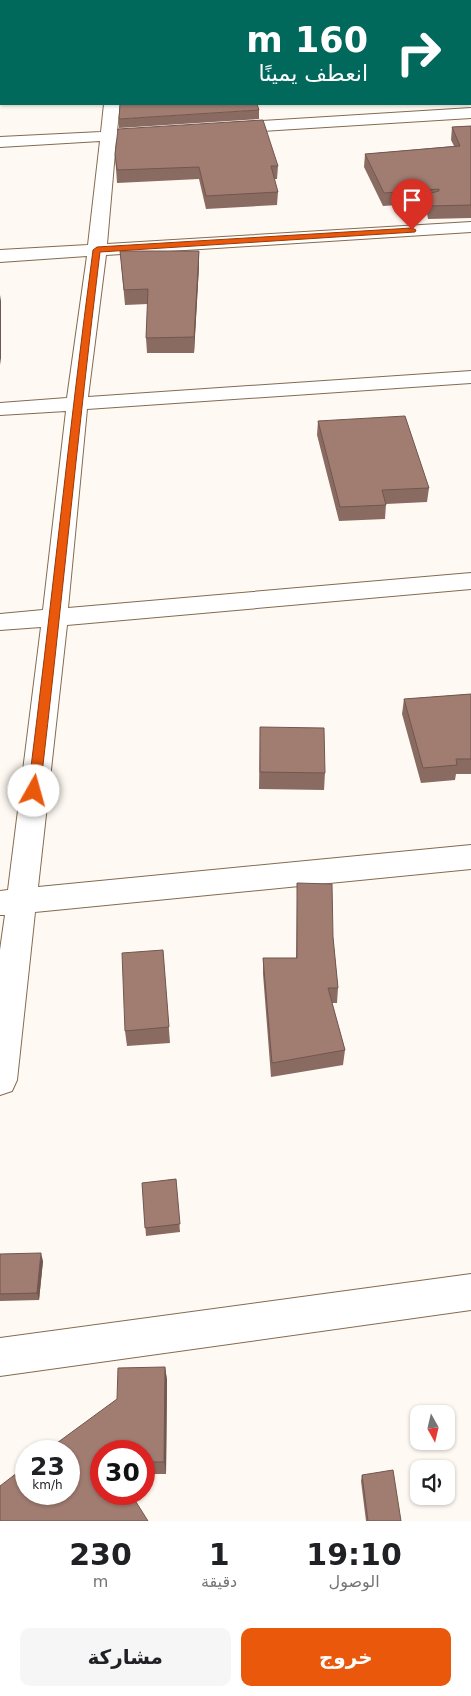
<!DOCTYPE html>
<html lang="ar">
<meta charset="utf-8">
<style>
:root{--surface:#fff;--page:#f6f6f6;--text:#202124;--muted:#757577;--accent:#ea580c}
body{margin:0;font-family:"DejaVu Sans","Noto Naskh Arabic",sans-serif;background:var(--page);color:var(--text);direction:rtl;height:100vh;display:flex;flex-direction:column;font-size:19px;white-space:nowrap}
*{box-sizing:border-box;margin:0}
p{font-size:16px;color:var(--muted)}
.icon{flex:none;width:28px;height:28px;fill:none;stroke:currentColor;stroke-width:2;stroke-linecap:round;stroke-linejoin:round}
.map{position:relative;height:1521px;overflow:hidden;direction:ltr}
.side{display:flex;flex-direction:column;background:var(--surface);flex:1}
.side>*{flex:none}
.guide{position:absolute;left:0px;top:0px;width:471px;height:105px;box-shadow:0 1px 4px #0004;direction:rtl;background:#00695c;color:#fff;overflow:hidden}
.needle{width:32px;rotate:172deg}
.buttons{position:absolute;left:410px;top:1405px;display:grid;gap:10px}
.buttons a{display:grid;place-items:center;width:45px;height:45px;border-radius:10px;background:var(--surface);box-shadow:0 1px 4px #0004;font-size:25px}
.speed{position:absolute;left:15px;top:1440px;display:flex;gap:10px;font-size:25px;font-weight:700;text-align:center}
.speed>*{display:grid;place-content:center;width:65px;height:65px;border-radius:50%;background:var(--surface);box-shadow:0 1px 4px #0004;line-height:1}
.speed small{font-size:12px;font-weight:400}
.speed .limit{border:8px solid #d22;background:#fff;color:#111}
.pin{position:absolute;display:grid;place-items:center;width:42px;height:42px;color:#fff;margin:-51px -21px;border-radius:50% 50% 50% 0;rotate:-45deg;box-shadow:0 0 5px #0007}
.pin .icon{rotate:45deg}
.me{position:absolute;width:55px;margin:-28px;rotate:7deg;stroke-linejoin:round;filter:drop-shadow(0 0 4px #0008)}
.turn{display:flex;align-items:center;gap:18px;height:105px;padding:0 20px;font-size:22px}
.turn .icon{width:65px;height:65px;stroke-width:2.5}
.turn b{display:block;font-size:35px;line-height:42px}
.eta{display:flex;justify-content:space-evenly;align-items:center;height:85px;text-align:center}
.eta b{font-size:30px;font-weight:800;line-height:35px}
.cta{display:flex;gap:10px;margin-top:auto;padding:10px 20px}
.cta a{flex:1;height:58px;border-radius:10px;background:var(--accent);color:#fff;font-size:20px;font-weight:800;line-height:58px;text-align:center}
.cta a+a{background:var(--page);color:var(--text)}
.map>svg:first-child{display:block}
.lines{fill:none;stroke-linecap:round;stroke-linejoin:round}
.minor-casing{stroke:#836b51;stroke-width:2}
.minor{fill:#fff;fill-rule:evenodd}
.wall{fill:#8a6b61}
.shaded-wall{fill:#71574f}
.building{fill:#a17c71;stroke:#71574f}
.route{fill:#ea580c;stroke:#983908}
</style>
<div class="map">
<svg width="471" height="1521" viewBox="0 0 471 1521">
<rect width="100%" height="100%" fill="#fff9f3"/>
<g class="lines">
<g class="minor-casing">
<g id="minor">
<rect x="116" y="0" width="14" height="1"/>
<rect x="470" y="52" width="1" height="10"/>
<polygon points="104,104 120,104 117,131 134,132 136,135 134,138 116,141 107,244 471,222 471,232 106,255 88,397 471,371 471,383 87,409 68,608 471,573 471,589 67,625 38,887 471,845 471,869 35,912 17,1080 12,1091 0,1095 0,950 5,915 0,915 0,891 8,890 41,627 0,630 0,614 43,610 66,411 0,415 0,403 67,398 87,256 0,262 0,250 88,245 100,141 0,147 0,137 101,132"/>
<polygon points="471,108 471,118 229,133 223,131 221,128 223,125 229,123"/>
<polygon points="471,1274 471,1310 0,1376 0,1338"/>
</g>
</g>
<use href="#minor" class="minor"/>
</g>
<g class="wall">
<polygon points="0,0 22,1 1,1 1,60 0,59"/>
<polygon points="1,62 1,94 0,94 0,63"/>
<polygon points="259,110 259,119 119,128 119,119"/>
<polygon points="471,126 471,218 428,219 426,208 427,203 383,206 364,167 365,154 454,146 451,140 452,127"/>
<polygon points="115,154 278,166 277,179 274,179 278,192 277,205 206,209 199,179 117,183"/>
<polygon points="120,251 199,251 199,266 194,353 147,353 146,338 148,304 125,305"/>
<polygon points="318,421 429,488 427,502 386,504 385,519 339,521 317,435"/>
<polygon points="471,694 471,774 456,774 455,780 421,783 402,714 404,699"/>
<polygon points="260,727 325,773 324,790 259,789"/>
<polygon points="297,883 333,937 338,988 337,1003 332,1003 345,1050 343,1065 271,1077 263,974 263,958 296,958 297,899"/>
<polygon points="163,950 170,1043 127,1046 125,1031"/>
<polygon points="176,1179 180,1232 146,1236 142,1183"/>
<polygon points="0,1254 43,1261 39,1300 0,1301"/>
<polygon points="165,1367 167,1380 166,1474 144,1474 144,1451 101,1451 0,1521"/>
<polygon points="362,1475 401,1521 366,1521 361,1481"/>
</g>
<g class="shaded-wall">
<polygon points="199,251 199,266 194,353 194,337"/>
<polygon points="0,295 1,301 1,365 0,358"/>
<polygon points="41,1253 43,1261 39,1300 37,1293"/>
<polygon points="165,1367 167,1380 166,1474 164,1462"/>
</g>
<g class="building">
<polygon points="0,0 35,1 1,1 1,52 0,51"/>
<polygon points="278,0 316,0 316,1 279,1"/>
<polygon points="1,62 1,85 0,85 0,63"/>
<polygon points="120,104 257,104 259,110 119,119"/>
<polygon points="263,120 278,166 271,166 278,192 206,196 199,167 117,170 115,154 118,129"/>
<polygon points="471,126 471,205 430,206 428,194 439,191 439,189 384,193 365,154 460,146 452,127"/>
<polygon points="120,251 199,251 194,337 146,338 148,289 124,290"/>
<polygon points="405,416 429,488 382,490 386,505 340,507 318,421"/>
<polygon points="471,694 471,759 456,759 457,765 423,768 404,699"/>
<polygon points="260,727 324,728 325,773 260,772"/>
<polygon points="297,883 332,884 333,937 338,988 328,988 345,1050 272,1063 263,958 297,958"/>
<polygon points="163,950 169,1027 125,1031 122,953"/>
<polygon points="176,1179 180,1224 145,1228 142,1183"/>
<polygon points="41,1253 37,1293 0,1294 0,1254"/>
<polygon points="165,1367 164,1462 144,1462 144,1451 101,1451 101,1494 131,1494 148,1521 0,1521 0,1486 26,1466 26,1494 69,1494 69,1451 46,1451 117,1399 118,1368"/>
<polygon points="393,1470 401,1521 368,1521 362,1475"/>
</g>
<path class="route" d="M412 228 416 230 415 232 100 252C78 431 61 611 40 791L38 794H30L28 791C51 611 69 430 93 250L97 247Z"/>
</svg>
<div class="buttons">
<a><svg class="needle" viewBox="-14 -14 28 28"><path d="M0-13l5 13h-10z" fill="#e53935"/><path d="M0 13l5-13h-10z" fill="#757577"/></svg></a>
<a><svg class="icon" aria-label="sound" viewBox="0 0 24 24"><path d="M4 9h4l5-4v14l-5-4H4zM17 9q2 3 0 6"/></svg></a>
</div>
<div class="speed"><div>23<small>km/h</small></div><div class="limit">30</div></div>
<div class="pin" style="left:412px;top:230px;background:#d93025"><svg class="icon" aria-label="arrive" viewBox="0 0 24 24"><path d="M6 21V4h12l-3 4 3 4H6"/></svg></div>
<svg class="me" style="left:34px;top:791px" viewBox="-20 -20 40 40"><circle r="19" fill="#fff"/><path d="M0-13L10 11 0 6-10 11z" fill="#ea580c"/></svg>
<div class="guide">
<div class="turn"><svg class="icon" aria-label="right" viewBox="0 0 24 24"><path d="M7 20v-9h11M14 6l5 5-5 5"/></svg><div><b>160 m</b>انعطف يمينًا</div></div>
</div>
</div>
<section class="side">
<div class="eta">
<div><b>19:10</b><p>الوصول</p></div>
<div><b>1</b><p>دقيقة</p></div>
<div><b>230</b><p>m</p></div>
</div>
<div class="cta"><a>خروج</a><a>مشاركة</a></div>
</section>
